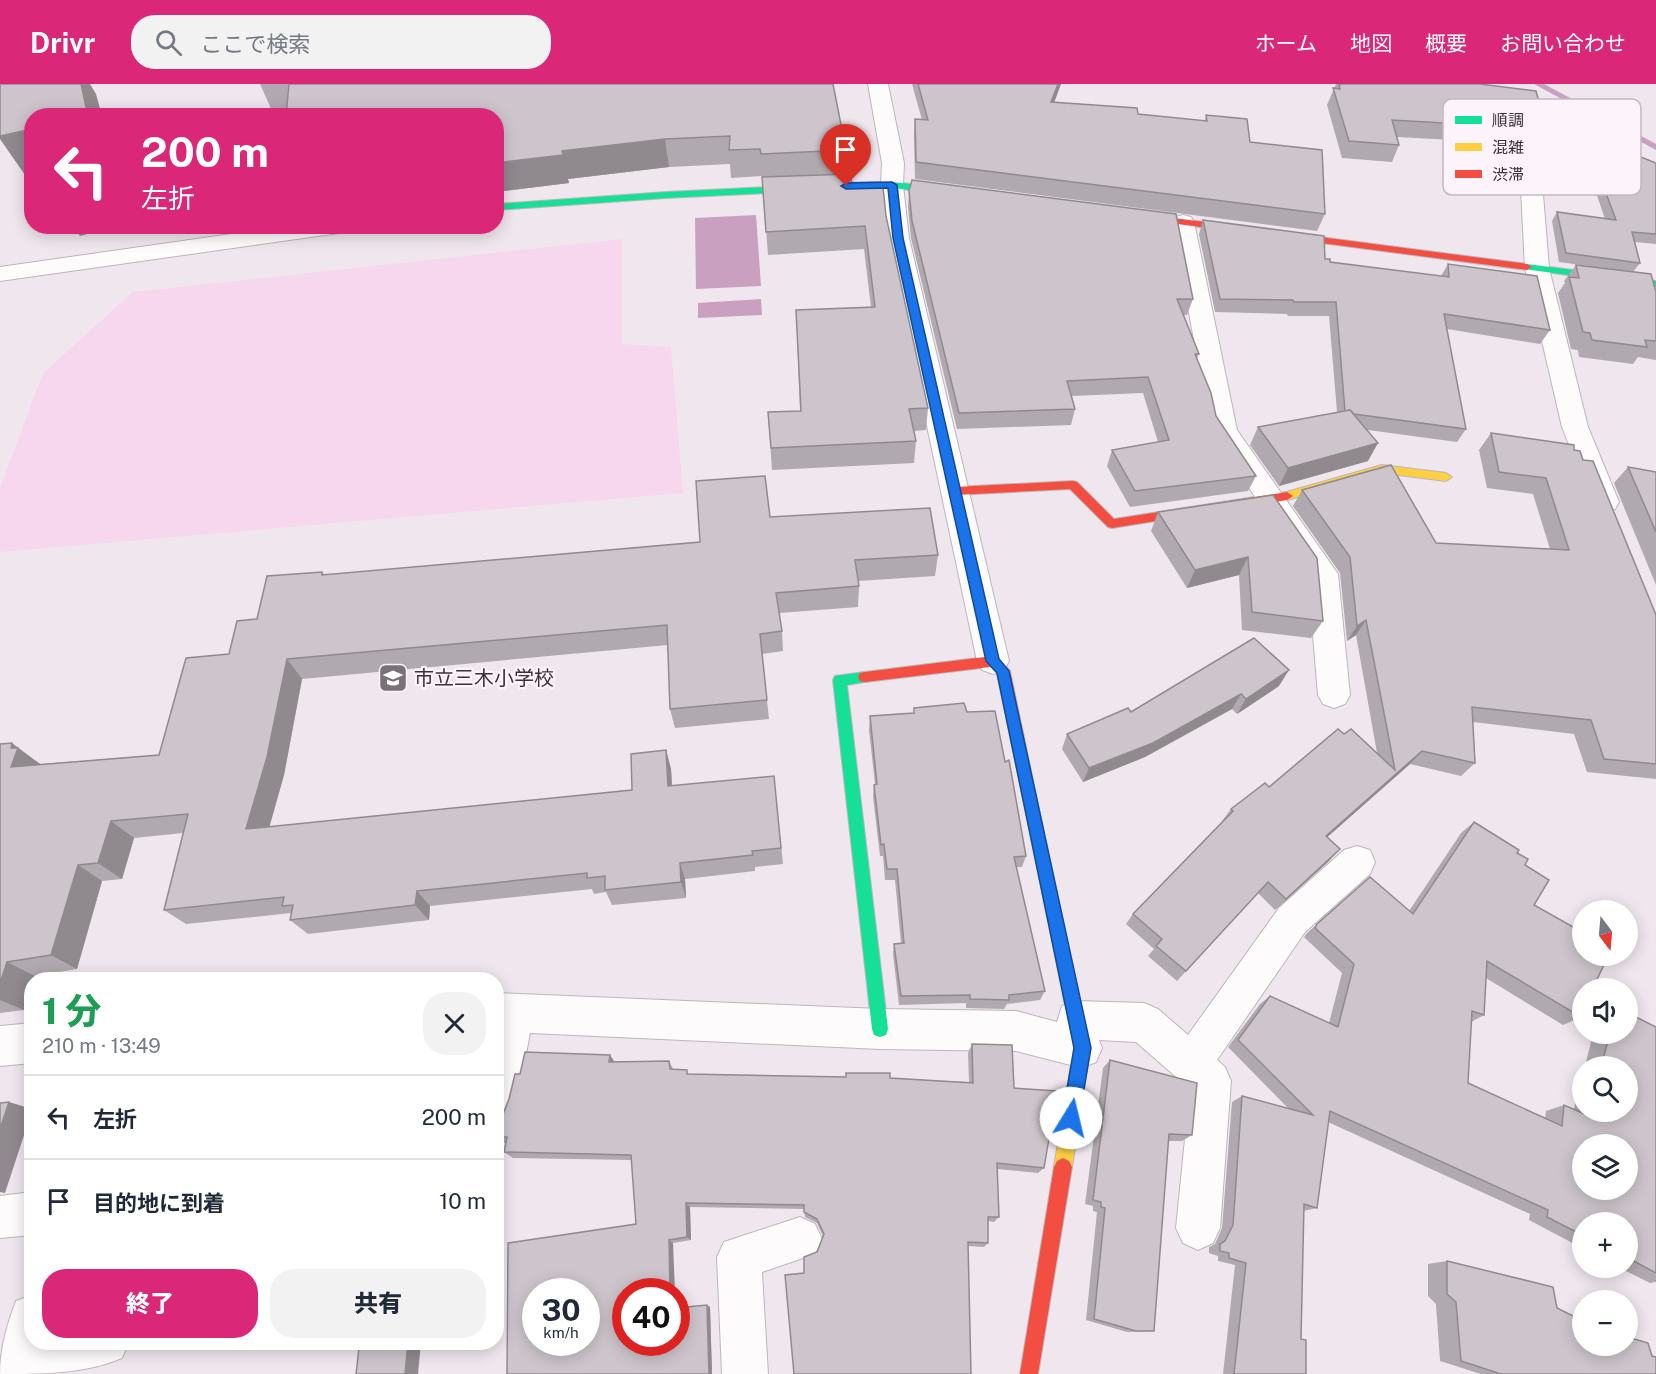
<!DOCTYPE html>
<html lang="ja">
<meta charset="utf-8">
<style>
:root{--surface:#fff;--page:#f2f2f3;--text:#1f2937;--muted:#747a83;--line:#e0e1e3;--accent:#db2777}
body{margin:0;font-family:"Public Sans","Noto Sans JP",sans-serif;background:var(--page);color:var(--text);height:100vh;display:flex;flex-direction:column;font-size:22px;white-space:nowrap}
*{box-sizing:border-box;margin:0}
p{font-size:20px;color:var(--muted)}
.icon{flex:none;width:33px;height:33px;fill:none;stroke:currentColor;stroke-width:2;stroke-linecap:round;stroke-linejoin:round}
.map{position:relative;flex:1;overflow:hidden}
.drawer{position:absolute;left:24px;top:888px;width:480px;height:378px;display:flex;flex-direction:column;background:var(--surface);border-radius:24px;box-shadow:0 3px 15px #0003}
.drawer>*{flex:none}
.banner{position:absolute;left:24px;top:24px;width:480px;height:126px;border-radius:24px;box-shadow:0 3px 15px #0003;background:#db2777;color:#fff;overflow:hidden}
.needle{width:39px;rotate:164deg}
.controls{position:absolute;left:1572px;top:816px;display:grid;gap:12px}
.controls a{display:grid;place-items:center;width:66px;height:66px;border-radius:50%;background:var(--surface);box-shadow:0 3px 15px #0003;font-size:30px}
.speed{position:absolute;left:522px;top:1194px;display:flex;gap:12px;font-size:30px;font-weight:700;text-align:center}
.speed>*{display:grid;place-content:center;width:78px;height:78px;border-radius:50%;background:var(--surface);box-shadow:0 3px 15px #0003;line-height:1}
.speed small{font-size:15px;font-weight:400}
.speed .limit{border:9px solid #d22;background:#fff;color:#111}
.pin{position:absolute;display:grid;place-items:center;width:51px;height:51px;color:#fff;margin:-62px -26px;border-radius:50% 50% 50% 0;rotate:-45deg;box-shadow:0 0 6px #0007}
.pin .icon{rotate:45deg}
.me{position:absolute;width:66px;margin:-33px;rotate:9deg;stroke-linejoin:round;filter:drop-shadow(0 0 4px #0008)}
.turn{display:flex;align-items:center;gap:21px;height:126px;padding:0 18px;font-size:27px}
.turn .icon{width:78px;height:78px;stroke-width:2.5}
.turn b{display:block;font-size:42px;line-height:51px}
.round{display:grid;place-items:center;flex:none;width:63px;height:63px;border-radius:24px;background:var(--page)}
.headline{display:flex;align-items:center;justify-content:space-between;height:102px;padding:0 18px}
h1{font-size:36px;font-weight:800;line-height:45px;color:#1e9e55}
.primary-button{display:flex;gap:12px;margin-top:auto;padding:12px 18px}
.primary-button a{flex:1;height:69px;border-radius:24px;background:var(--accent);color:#fff;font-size:24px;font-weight:800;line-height:69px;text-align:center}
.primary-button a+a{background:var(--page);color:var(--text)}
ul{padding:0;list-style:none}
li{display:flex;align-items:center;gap:18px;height:84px;padding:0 18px;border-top:2px solid var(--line)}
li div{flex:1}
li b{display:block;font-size:22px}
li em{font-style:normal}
header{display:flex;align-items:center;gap:36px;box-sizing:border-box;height:84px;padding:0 30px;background:var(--accent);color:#fff}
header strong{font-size:28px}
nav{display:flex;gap:33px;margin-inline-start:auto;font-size:21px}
.search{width:420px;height:54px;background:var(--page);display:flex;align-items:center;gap:15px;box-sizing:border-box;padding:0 21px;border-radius:24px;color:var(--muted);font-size:22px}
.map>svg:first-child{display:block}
.green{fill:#f6d7ee}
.water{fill:#c9a0bf}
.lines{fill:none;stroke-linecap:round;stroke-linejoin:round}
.stream{fill:#c9a0bf;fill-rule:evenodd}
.street-casing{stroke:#bcb6bb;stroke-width:2}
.fast-casing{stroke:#bcb6bb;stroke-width:2}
.slow-casing{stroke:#bcb6bb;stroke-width:2}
.jam-casing{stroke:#bcb6bb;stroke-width:2}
.street{fill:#fdfbfc;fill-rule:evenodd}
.fast{fill:#16e098;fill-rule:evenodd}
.slow{fill:#ffcf43;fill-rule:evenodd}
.jam{fill:#f24e42;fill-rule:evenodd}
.wall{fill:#b0a9af}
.shaded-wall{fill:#908a8e}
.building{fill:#cdc5cb;stroke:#908a8e;stroke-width:1.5;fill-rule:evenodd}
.route{fill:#1a73e8;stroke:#114b97;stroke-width:1.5}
.labels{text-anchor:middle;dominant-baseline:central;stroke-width:4.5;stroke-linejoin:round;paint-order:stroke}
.poi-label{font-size:20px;fill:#393237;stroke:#fdf3fa;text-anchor:start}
.key{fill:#fdf3fa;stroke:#c2b9c0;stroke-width:1.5}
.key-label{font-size:16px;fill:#393237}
</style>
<header>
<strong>Drivr</strong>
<div class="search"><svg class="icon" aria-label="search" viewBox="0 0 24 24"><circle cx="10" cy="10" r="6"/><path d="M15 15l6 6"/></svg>ここで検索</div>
<nav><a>ホーム</a><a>地図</a><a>概要</a><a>お問い合わせ</a></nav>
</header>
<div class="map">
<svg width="1656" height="1290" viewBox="0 0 1656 1290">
<rect width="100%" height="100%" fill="#f0e7ee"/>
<polygon class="green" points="622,155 622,260 671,263 683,409 0,468 0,404 43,289 133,208"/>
<g class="water">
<polygon points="756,131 761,202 696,205 695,134"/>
<polygon points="761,215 762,231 698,234 698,219"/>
</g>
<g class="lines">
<polygon class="stream" points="1534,0 1544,0 1656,60 1656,66"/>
<g class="street-casing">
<g id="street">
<polygon points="868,0 888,0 904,79 903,101 909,154 1009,577 1004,586 993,590 982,586 977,577 887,154 881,101 882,79"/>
<polygon points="1528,43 1535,45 1538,49 1549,184 1588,343 1619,418 1615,425 1605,428 1595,425 1591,418 1562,343 1525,184 1518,49 1521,45"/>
<polygon points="1183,131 1191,133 1194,138 1237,346 1338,490 1350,611 1345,620 1334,624 1323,620 1318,611 1308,492 1211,347 1172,138 1175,133"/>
<polygon points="287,142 350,142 347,147 339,149 0,197 0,183"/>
<polygon points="1357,762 1370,766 1375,778 1370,790 1305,848 1217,976 1225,983 1231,997 1220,1144 1213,1159 1198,1166 1183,1159 1176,1144 1190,1005 1136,958 1099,956 1102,964 1096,978 1082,984 1016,967 880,965 530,949 516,1022 510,1036 496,1042 496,909 880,925 1016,927 1057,938 1062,922 1076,917 1144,919 1158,925 1188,951 1279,824 1344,766"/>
<polygon points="32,939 32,979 0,982 0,942"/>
<polygon points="32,1108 32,1151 0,1154 0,1112"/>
<polygon points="800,1133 815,1140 822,1155 815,1170 762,1188 768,1290 722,1290 717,1173 724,1158"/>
<path d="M32 1211V1258H129L122 1274C85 1290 40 1290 0 1290 0 1266 7 1240 16 1217Z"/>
</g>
</g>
<g class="fast-casing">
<g id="fast">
<polygon points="868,98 892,98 956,105 961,108 956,111 892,104 868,104 666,114 496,126 496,120 666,108"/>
<polygon points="1527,180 1656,197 1656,203 1524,185 1524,181"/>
<polygon points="865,588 870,589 872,593 870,597 847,601 888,945 886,951 880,953 874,951 872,945 833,596 835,592"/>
</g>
</g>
<g class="slow-casing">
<g id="slow">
<polygon points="1382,381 1446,389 1452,393 1446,397 1382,389 1287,416 1281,412 1283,409"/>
<polygon points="1041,761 1046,763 1048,768 1090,964 1072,1083 1069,1089 1063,1092 1057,1089 1054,1083 1074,964 1034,768 1036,763"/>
</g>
</g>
<g class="jam-casing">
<g id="jam">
<polygon points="1135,129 1527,180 1532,183 1527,186 1132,134 1130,132"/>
<polygon points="1073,397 1077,398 1114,435 1287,408 1293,412 1287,416 1112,444 1108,443 1070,405 955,411 949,407 955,403"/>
<polygon points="993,572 998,573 1010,587 1048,768 1046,773 1041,775 1036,773 1034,768 997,589 990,583 865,598 860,597 858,593 860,589 865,588"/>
<polygon points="1063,1074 1069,1077 1072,1083 1038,1290 1020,1290 1054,1083 1057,1077"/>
</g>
</g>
<use href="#street" class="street"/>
<use href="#fast" class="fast"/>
<use href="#slow" class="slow"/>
<use href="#jam" class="jam"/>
</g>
<g class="wall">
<polygon points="260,0 833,0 846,66 846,90 853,104 886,132 928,324 926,346 914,347 916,357 914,379 772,386 768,328 800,327 797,249 871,223 864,165 768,171 762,92 731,94 730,80 669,83 568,95 569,99 496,108 496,32 272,27"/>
<polygon points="912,0 1061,0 1054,18 1138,30 1205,37 1206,31 1250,58 1325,130 1317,147 915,95 914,52 915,35 922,36"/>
<polygon points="1336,0 1480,0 1541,25 1532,42 1525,42 1525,73 1515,90 1474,83 1472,57 1397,53 1399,61 1392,78 1342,74 1327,21"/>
<polygon points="1584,50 1656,79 1656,160 1635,158 1640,179 1633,188 1559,178 1552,137 1557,128 1605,135 1579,59"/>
<polygon points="909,107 1193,215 1187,231 1183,231 1199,270 1197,274 1216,332 1256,392 1248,407 1130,423 1107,382 1112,366 1158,358 1143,309 1072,312 1075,325 1071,341 957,345 911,154 908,123"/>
<polygon points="1203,136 1325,175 1330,178 1441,192 1448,180 1550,246 1540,260 1447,245 1466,345 1457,358 1368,346 1368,377 1279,402 1250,361 1258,343 1337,328 1329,232 1288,232 1287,230 1215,228 1199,150"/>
<polygon points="1576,181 1656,208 1656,276 1638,273 1633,280 1579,273 1578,266 1571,265 1558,209 1565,199 1564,197"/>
<polygon points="1491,349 1574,366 1583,376 1656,531 1656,695 1587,688 1574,650 1473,638 1475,679 1461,692 1410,680 1327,753 1329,777 1275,826 1258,809 1177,897 1148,872 1154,865 1126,840 1133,830 1222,738 1222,737 1231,725 1269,703 1344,650 1377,669 1356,551 1347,557 1340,489 1293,422 1302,406 1436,459 1550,465 1533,410 1487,404 1479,366"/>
<polygon points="1628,383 1656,388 1656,501 1614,399"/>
<polygon points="1273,411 1323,537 1311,554 1242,546 1239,491 1187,504 1151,447 1158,428"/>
<polygon points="770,433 938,471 935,492 858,497 859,502 858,523 779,529 782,547 783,567 762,570 769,635 675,644 670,625 668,561 302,595 284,691 269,743 632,706 666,666 671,685 672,702 774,692 783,780 755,783 755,787 685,795 686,814 612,821 606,808 594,810 592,805 430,822 429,836 308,850 290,836 291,829 186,840 164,826 183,749 134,754 122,795 102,797 77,885 35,892 34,896 32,896 24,926 0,929 0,660 36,677 40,680 159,671 229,570 257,535 322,488 325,491 700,458"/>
<polygon points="1279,602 1237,630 1232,625 1145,673 1083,698 1062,665 1067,650 1131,628"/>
<polygon points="914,624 967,628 1005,678 1026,772 1022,783 1016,783 1045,907 1040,916 1007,920 1004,925 966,924 966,919 899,921 893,870 894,860 901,859 895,796 885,796 883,772 880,772 873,713 874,701 875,700 869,646 870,632 914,629"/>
<polygon points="1474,738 1517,769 1525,781 1534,821 1581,933 1563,941 1486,894 1484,931 1471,938 1468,999 1545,1035 1546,1027 1564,1021 1574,1025 1582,991 1582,1028 1628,1028 1628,982 1585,982 1593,950 1628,950 1656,943 1656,1198 1650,1199 1620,1184 1628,1184 1628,1138 1582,1138 1582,1164 1529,1136 1530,1130 1328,1038 1317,1124 1303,1127 1301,1255 1306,1290 1223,1290 1235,1181 1218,1177 1218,1172 1209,1169 1209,1163 1215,1160 1222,1144 1232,1018 1242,1012 1289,1025 1228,963 1260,920 1270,912 1329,939 1342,889 1304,853 1307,849 1370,793 1409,827 1461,749"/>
<polygon points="972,960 1014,1004 1044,1084 1038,1089 997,1085 999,1133 994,1138 988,1137 988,1159 984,1163 968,1162 804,1189 817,1168 823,1152 817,1139 805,1133 804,1125 690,1123 691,1156 673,1159 626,1258 710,1223 712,1290 507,1290 636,1140 632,1076 513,1074 504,1068 506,1059 496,1060 496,1033 503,1030 520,990 615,978 669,977 673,985 690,990 890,994 969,998 968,969"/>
<polygon points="1110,976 1192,1051 1182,1057 1168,1057 1154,1247 1127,1248 1086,1236 1097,1128 1093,1127 1093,1122 1085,1120 1103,984"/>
<polygon points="1447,1177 1557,1224 1574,1237 1652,1272 1656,1290 1481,1290 1440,1277 1436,1220 1428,1212 1428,1180"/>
</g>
<g class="shaded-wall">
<polygon points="69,0 90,0 96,10 102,32 88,32"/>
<polygon points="1058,0 1061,0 1048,35 1051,18"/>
<polygon points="32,45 32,89 25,91 0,55 0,52"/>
<polygon points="665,55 669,83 568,95 569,99 496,108 496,79 562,67"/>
<polygon points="74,142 117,142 80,152"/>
<polygon points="1378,359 1368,377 1279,402 1288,384"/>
<polygon points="1248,473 1239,491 1187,504 1195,486"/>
<polygon points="1366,536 1356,551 1347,557 1357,542"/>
<polygon points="287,575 302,595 284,691 264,762 246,745"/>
<polygon points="1289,586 1279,602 1237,630 1246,615"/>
<polygon points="1241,610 1232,625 1145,673 1083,698 1089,684"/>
<polygon points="12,659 36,677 43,682 11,683"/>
<polygon points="666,666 671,685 673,720 668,702"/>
<polygon points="1422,667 1410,680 1315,764 1326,752"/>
<polygon points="111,737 134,754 122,795 98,779"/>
<polygon points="1340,765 1329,777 1275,826 1286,815"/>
<polygon points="680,779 685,795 686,814 681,798"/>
<polygon points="78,781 102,797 77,885 51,871"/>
<polygon points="417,807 430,822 429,836 415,821"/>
<polygon points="7,878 35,892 34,896 32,896 32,902 24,926 0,916 0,899"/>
<polygon points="610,971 616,980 609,978"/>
<polygon points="9,1018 32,1025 32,1027 5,1109 0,1108 0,1045"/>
<polygon points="686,1119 690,1123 691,1156 687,1153"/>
<polygon points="669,1156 673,1159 675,1208 670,1208"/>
<polygon points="707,1221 710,1223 712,1290 709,1290"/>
<polygon points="408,1258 421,1258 418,1290 405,1290"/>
</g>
<g class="building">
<polygon points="0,0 81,0 88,32 32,32 32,45 0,52"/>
<polygon points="289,0 833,0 846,66 761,70 760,65 729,66 730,52 665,55 562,67 563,71 496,79 496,32 286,32"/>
<polygon points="918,0 1058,0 1051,18 1137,24 1138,30 1207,37 1206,31 1247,35 1250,58 1322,66 1325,130 916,78 915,35 928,36"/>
<polygon points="1339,0 1480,0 1536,7 1541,25 1530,26 1526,31 1525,73 1483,66 1480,41 1392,36 1399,61 1349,57 1333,4 1340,5"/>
<polygon points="1584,50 1656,79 1656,150 1632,148 1640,179 1566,169 1557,128 1616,136"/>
<polygon points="850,90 853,104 883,103 886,132 928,324 909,325 916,357 771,364 768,328 801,327 796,226 875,223 865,142 766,148 762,93"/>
<polygon points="912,96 1176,130 1193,215 1177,215 1199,270 1195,270 1211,309 1216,332 1256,392 1135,407 1112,366 1169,356 1148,293 1067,297 1075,325 959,329 912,137 909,107"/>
<polygon points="1203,136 1324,152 1325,175 1330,175 1330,178 1449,193 1448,180 1537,192 1550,246 1444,230 1466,345 1354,330 1350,326 1345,327 1336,218 1294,218 1293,216 1220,215"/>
<polygon points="1576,181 1651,190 1656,208 1656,257 1645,256 1647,263 1592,256 1590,249 1583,248 1569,193 1579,194"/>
<polygon points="1350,326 1378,359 1288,384 1258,343"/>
<polygon points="1491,349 1574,361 1574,366 1580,367 1583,376 1593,377 1656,531 1656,680 1604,675 1591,636 1472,623 1475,679 1422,667 1326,752 1340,765 1286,815 1268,798 1186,887 1156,862 1162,855 1133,830 1233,727 1231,725 1265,699 1269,703 1338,645 1344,650 1351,645 1395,686 1366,536 1357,542 1350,473 1302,406 1391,381 1436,459 1569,466 1546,394 1499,388"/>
<polygon points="1628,383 1656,388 1656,448"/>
<polygon points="765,392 770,433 930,424 938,471 855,476 859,502 776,509 782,547 760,550 767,616 670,625 667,541 287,575 267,673 246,745 632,706 631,670 666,666 668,702 774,692 781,764 752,767 753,771 680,779 681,798 605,806 605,792 587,794 587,789 417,807 415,821 290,836 293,821 282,822 284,813 164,826 188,730 111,737 98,779 78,781 51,871 7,878 0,899 0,660 12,659 11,664 18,664 11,683 159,671 186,574 229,570 237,537 257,535 267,492 322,488 322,491 700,458 696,397"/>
<polygon points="1273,411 1317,474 1323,537 1252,528 1248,473 1195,486 1158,428"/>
<polygon points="1254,554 1289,586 1246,615 1241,610 1153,659 1089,684 1067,650 1128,624 1131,628"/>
<polygon points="964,619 967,628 995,627 1005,678 1009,676 1026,772 1014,773 1045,907 1009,911 1009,916 970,915 970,911 901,912 894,860 904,859 897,785 887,785 884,760 881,761 874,701 877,700 870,632 914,629 914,624"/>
<path d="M1474 738 1519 766 1517 769 1528 775 1525 781 1549 796 1534 821 1582 848V872H1608L1593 904H1582V928L1581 933 1487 877 1484 931 1472 927 1468 999 1562 1042 1564 1021 1589 1032 1590 1028H1628V982H1601L1610 950H1628V929L1656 943V1189L1628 1174V1138H1582V1151L1547 1133 1548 1126 1330 1027 1317 1124 1304 1120 1301 1255 1306 1256V1290H1234L1246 1179 1229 1174V1169L1220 1167V1160L1225 1157 1233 1141 1242 1012 1313 1031 1238 956 1270 912 1338 943 1354 880 1315 844 1317 840 1370 793 1413 830ZM1582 1060H1628V1106H1582Z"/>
<path d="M972 960 1012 961 1014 1004 1057 1007 1044 1084 997 1079 999 1133H988V1159L968 1158 971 1290H794L785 1191 804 1189V1173L817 1168 824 1150 817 1135 804 1128V1121L686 1119 687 1153 669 1156 670 1208H626V1258H676V1224L707 1221 709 1290H507L508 1159 636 1140 631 1071 504 1068 507 1053H496V1033L503 1030 509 1015 515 990H520L525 968 610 971 609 978 669 977 670 985 687 986V990L846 993V989H890V994L973 999ZM536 1208H586V1258H536Z"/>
<polygon points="1110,976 1197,999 1192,1051 1169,1050 1154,1247 1136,1247 1094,1235 1105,1124 1101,1123 1101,1118 1093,1116"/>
<polygon points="9,1018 0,1045 0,1019"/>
<polygon points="1447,1177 1553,1203 1557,1224 1573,1232 1574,1237 1582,1240 1582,1262 1628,1262 1628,1253 1648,1259 1652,1272 1656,1273 1656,1290 1501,1290 1461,1277 1456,1218 1447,1210"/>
<polygon points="403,1258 408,1258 405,1290 356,1290 359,1264"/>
</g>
<polygon class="route" points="892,98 897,101 903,154 999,575 1009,587 1091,964 1079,1034 1077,1039 1071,1042 1065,1039 1062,1034 1074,964 997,589 986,577 893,154 888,104 846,105 841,102 846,99"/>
<defs>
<g id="school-square" transform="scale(1.5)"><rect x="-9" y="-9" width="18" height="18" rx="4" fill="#797177" stroke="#fdf3fa"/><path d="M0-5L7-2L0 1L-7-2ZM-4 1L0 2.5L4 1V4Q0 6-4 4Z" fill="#fff"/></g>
</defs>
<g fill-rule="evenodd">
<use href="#school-square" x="393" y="594"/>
</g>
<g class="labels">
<g class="poi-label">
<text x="414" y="594">市立三木小学校</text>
</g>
</g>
<rect x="1443" y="15" width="198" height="96" rx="9" class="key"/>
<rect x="1455" y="32" width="27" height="8" fill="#16e098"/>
<rect x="1455" y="59" width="27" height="8" fill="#ffcf43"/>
<rect x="1455" y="86" width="27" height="8" fill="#f24e42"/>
<g class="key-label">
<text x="1492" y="42">順調</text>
<text x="1492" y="69">混雑</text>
<text x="1492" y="96">渋滞</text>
</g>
</svg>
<div class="controls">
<a><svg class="needle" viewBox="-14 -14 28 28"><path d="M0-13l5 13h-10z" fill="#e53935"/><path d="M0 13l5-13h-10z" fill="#747a83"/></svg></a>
<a><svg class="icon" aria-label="sound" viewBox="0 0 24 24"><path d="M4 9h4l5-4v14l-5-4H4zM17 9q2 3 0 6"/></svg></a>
<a><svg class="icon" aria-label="search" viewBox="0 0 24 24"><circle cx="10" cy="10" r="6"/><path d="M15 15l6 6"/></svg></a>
<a><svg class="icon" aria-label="layers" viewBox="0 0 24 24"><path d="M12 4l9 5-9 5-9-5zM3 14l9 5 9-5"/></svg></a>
<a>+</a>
<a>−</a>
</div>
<div class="speed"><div>30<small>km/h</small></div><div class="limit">40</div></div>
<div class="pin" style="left:846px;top:102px;background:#d93025"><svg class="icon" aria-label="arrive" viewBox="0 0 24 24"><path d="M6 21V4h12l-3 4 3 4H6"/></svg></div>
<svg class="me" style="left:1071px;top:1034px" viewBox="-20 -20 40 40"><circle r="19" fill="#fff"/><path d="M0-13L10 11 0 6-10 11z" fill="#1a73e8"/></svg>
<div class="banner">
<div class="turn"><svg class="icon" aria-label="left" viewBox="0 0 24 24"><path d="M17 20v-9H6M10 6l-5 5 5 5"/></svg><div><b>200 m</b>左折</div></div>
</div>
<section class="drawer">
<div class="headline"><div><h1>1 分</h1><p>210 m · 13:49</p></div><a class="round"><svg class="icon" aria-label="close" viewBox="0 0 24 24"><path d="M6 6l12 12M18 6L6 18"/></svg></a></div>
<ul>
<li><svg class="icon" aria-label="left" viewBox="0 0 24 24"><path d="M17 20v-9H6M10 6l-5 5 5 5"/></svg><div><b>左折</b></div><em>200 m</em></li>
<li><svg class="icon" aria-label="arrive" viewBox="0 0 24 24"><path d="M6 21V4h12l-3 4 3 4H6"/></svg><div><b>目的地に到着</b></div><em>10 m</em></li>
</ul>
<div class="primary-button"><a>終了</a><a>共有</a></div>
</section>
</div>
